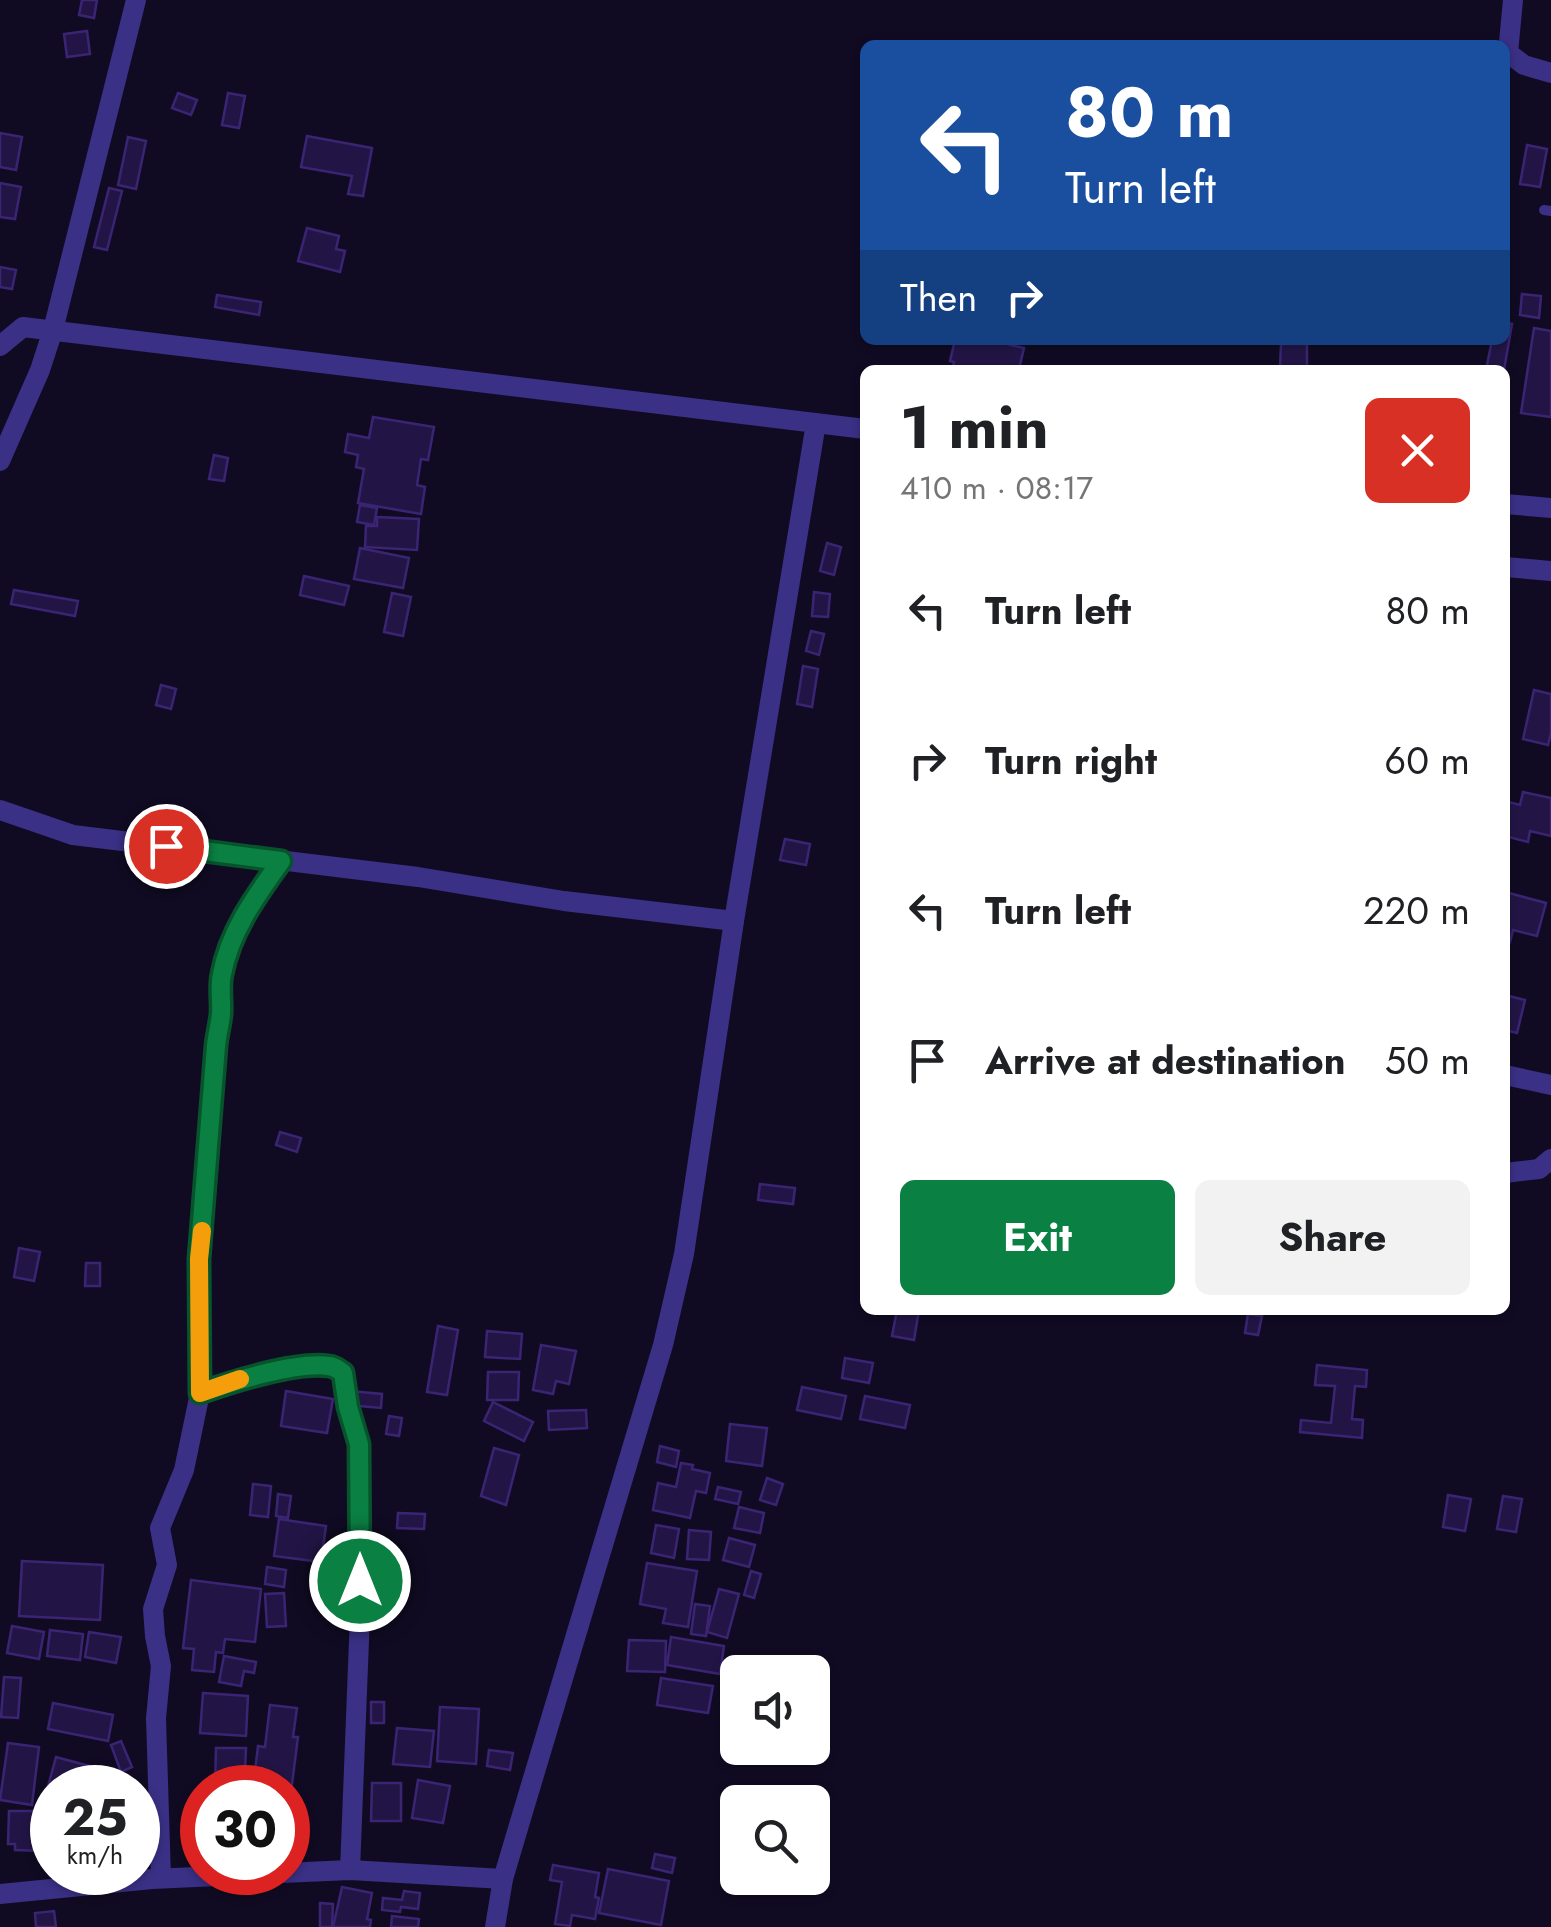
<!DOCTYPE html>
<meta charset="utf-8">
<style>
:root{--surface:#fff;--page:#f2f2f2;--text:#202124;--muted:#757577;--accent:#0b8043}
body{margin:0;font-family:Jost,sans-serif;background:var(--page);color:var(--text);height:100vh;display:flex;flex-direction:column;font-size:38px;white-space:nowrap}
*{box-sizing:border-box;margin:0}
p{font-size:32px;color:var(--muted)}
.icon{flex:none;width:55px;height:55px;fill:none;stroke:currentColor;stroke-width:2;stroke-linecap:round;stroke-linejoin:round}
.map{position:relative;flex:1;overflow:hidden}
.panel{position:absolute;left:860px;top:365px;width:650px;height:950px;display:flex;flex-direction:column;background:var(--surface);border-radius:15px;box-shadow:0 2px 8px #0004}
.panel>*{flex:none}
.hud{position:absolute;left:860px;top:40px;width:650px;height:305px;border-radius:15px;box-shadow:0 2px 8px #0004;background:#1a4fa0;color:#fff;overflow:hidden}
.tools{position:absolute;left:720px;top:1655px;display:grid;gap:20px}
.tools a{display:grid;place-items:center;width:110px;height:110px;border-radius:15px;background:var(--surface);box-shadow:0 2px 8px #0004;font-size:50px}
.speed{position:absolute;left:30px;top:1765px;display:flex;gap:20px;font-size:50px;font-weight:700;text-align:center}
.speed>*{display:grid;place-content:center;width:130px;height:130px;border-radius:50%;background:var(--surface);box-shadow:0 2px 8px #0004;line-height:1}
.speed small{font-size:25px;font-weight:400}
.speed .limit{border:15px solid #d22;background:#fff;color:#111}
.pin{position:absolute;display:grid;place-items:center;width:85px;height:85px;color:#fff;margin:-42px;border:5px solid #fff;border-radius:50%;box-shadow:0 2px 10px #0007}
.me{position:absolute;width:110px;margin:-55px;rotate:0deg;stroke-linejoin:round;filter:drop-shadow(0 0 8px #0008)}
.turn{display:flex;align-items:center;gap:35px;height:210px;padding:0 40px;font-size:45px}
.turn .icon{width:130px;height:130px;stroke-width:2.5}
.turn b{display:block;font-size:70px;line-height:85px}
.then{display:flex;align-items:center;height:95px;padding:0 40px;background:#0003;gap:20px;font-size:38px}
.round{display:grid;place-items:center;flex:none;width:105px;height:105px;border-radius:15px;background:var(--page)}
.head{display:flex;align-items:center;justify-content:space-between;height:170px;padding:0 40px}
h1{font-size:60px;font-weight:700;line-height:75px}
.action{display:flex;gap:20px;margin-top:auto;padding:20px 40px}
.action a{flex:1;height:115px;border-radius:15px;background:var(--accent);color:#fff;font-size:40px;font-weight:700;line-height:115px;text-align:center}
.action a+a{background:var(--page);color:var(--text)}
ul{padding:0;list-style:none}
li{display:flex;align-items:center;gap:30px;height:150px;padding:0 40px}
li div{flex:1}
li b{display:block;font-size:38px}
li em{font-style:normal}
.map>svg:first-child{display:block}
.building{fill:#221545;stroke:#3a2473;stroke-width:2.5}
.lines{fill:none;stroke-linecap:round;stroke-linejoin:round}
.service{stroke:#3a3086;stroke-width:10}
.minor{stroke:#3a3086;stroke-width:20}
.route-casing{stroke:#07532c;stroke-width:25}
.route{stroke:#0b8043;stroke-width:18}
.slow{stroke:#f59e0b;stroke-width:18}
</style>
<div class="map">
<svg width="1551" height="1927" viewBox="0 0 1551 1927">
<rect width="100%" height="100%" fill="#100b22"/>
<g class="building">
<polygon points="82,0 97,0 94,18 79,15"/>
<polygon points="87,31 90,54 67,57 64,34"/>
<polygon points="178,93 197,100 191,115 172,108"/>
<polygon points="228,93 245,96 239,128 222,125"/>
<polygon points="0,133 22,137 16,170 0,167"/>
<polygon points="307,136 372,148 363,196 348,194 352,176 301,167"/>
<polygon points="128,137 146,141 136,189 118,185"/>
<polygon points="1527,145 1547,149 1540,187 1520,184"/>
<polygon points="0,183 21,187 15,219 0,217"/>
<polygon points="109,188 122,191 107,250 94,247"/>
<polygon points="307,228 339,236 336,249 345,251 340,272 298,261"/>
<polygon points="0,267 16,270 12,289 0,287"/>
<polygon points="1522,294 1541,296 1539,318 1520,315"/>
<polygon points="217,295 261,302 259,315 215,307"/>
<polygon points="1505,322 1512,324 1504,370 1486,370 1492,340 1505,340"/>
<polygon points="1534,328 1551,331 1551,417 1521,413"/>
<polygon points="955,340 1011,340 1010,345 1024,348 1019,369 1007,366 1006,370 952,370 954,362 950,361"/>
<polygon points="1281,344 1307,344 1307,367 1280,367"/>
<polygon points="373,417 434,427 428,460 421,459 417,485 425,487 421,514 358,503 364,469 356,467 358,455 345,452 348,434 369,438"/>
<polygon points="214,455 228,458 224,481 209,479"/>
<polygon points="360,505 377,508 374,525 357,522"/>
<polygon points="377,517 419,519 417,550 365,547 366,526 377,526"/>
<polygon points="827,543 841,547 834,575 820,571"/>
<polygon points="360,548 409,558 403,588 354,579"/>
<polygon points="304,576 349,586 344,605 300,595"/>
<polygon points="14,590 78,601 75,616 11,604"/>
<polygon points="814,592 830,594 828,617 812,616"/>
<polygon points="392,593 411,597 403,636 384,632"/>
<polygon points="811,631 824,634 819,655 806,651"/>
<polygon points="803,666 818,669 812,707 797,704"/>
<polygon points="161,685 176,689 171,709 156,705"/>
<polygon points="1534,690 1551,694 1551,733 1548,745 1523,739"/>
<polygon points="1523,792 1551,798 1551,836 1530,831 1528,842 1505,836 1505,818 1509,802 1520,805"/>
<polygon points="785,839 810,844 806,865 780,860"/>
<polygon points="1505,892 1546,903 1537,936 1513,930 1510,942 1505,940"/>
<polygon points="1505,995 1525,1000 1517,1033 1505,1030"/>
<polygon points="280,1132 301,1138 297,1152 276,1145"/>
<polygon points="760,1184 795,1188 793,1204 758,1200"/>
<polygon points="19,1248 40,1252 34,1281 14,1277"/>
<polygon points="86,1263 100,1263 100,1286 85,1286"/>
<polygon points="897,1310 919,1310 914,1340 892,1336"/>
<polygon points="1248,1314 1262,1316 1258,1335 1245,1333"/>
<polygon points="438,1326 458,1330 447,1395 427,1392"/>
<polygon points="487,1331 522,1334 520,1359 485,1357"/>
<polygon points="541,1345 576,1351 569,1384 556,1381 553,1394 533,1390"/>
<polygon points="845,1358 873,1363 869,1383 842,1378"/>
<polygon points="1317,1365 1367,1370 1366,1387 1355,1386 1352,1419 1363,1420 1362,1438 1300,1432 1301,1420 1331,1423 1335,1386 1315,1385"/>
<polygon points="488,1372 519,1372 518,1400 487,1400"/>
<polygon points="802,1387 846,1396 841,1419 797,1410"/>
<polygon points="286,1391 333,1399 327,1433 281,1426"/>
<polygon points="350,1391 382,1394 381,1408 348,1405"/>
<polygon points="865,1396 910,1405 905,1428 860,1419"/>
<polygon points="493,1402 533,1422 524,1441 484,1421"/>
<polygon points="586,1410 587,1428 549,1430 548,1411"/>
<polygon points="389,1416 402,1418 399,1436 386,1434"/>
<polygon points="730,1424 767,1428 762,1466 726,1461"/>
<polygon points="660,1446 679,1451 676,1467 657,1462"/>
<polygon points="494,1448 519,1455 506,1505 481,1496"/>
<polygon points="681,1463 693,1465 692,1469 710,1473 706,1493 696,1491 690,1518 653,1510 658,1483 676,1487"/>
<polygon points="767,1478 783,1484 776,1505 760,1500"/>
<polygon points="253,1484 271,1486 268,1517 250,1515"/>
<polygon points="718,1487 741,1492 738,1504 715,1499"/>
<polygon points="278,1494 291,1496 288,1518 276,1516"/>
<polygon points="1448,1495 1471,1499 1465,1531 1443,1527"/>
<polygon points="1503,1496 1522,1499 1516,1532 1497,1529"/>
<polygon points="739,1507 764,1513 760,1533 734,1528"/>
<polygon points="398,1513 425,1514 424,1529 397,1528"/>
<polygon points="279,1519 326,1526 321,1562 274,1556"/>
<polygon points="656,1525 679,1529 674,1558 651,1553"/>
<polygon points="689,1530 711,1532 709,1560 687,1559"/>
<polygon points="729,1538 755,1545 749,1567 723,1560"/>
<polygon points="22,1561 103,1565 100,1620 19,1616"/>
<polygon points="647,1563 697,1571 688,1627 663,1623 666,1609 640,1604"/>
<polygon points="267,1567 286,1570 284,1587 265,1584"/>
<polygon points="751,1571 761,1574 754,1598 744,1595"/>
<polygon points="191,1580 261,1589 255,1642 225,1639 223,1653 216,1652 214,1672 192,1670 194,1649 183,1648"/>
<polygon points="719,1589 739,1594 727,1638 707,1632"/>
<polygon points="284,1593 286,1626 267,1627 265,1594"/>
<polygon points="695,1604 710,1606 706,1636 691,1634"/>
<polygon points="12,1626 44,1632 39,1659 7,1653"/>
<polygon points="50,1630 83,1634 80,1660 47,1656"/>
<polygon points="89,1632 121,1637 116,1663 85,1657"/>
<polygon points="671,1637 724,1646 720,1674 667,1665"/>
<polygon points="629,1640 666,1641 665,1672 627,1671"/>
<polygon points="224,1656 256,1662 254,1673 244,1671 241,1686 219,1682"/>
<polygon points="4,1677 21,1678 18,1718 1,1717"/>
<polygon points="661,1678 713,1686 708,1713 657,1705"/>
<polygon points="203,1693 248,1696 246,1736 200,1733"/>
<rect x="371" y="1702" width="13" height="21"/>
<polygon points="53,1703 113,1715 108,1741 48,1729"/>
<polygon points="270,1705 297,1708 293,1737 298,1737 288,1816 288,1788 253,1788 258,1746 265,1747"/>
<polygon points="440,1707 479,1709 476,1764 437,1761"/>
<polygon points="397,1728 434,1731 430,1767 393,1764"/>
<polygon points="121,1741 132,1767 121,1772 111,1745"/>
<polygon points="8,1743 39,1747 32,1805 0,1800"/>
<polygon points="216,1748 246,1748 245,1771 235,1771 235,1787 215,1787"/>
<polygon points="489,1750 513,1753 510,1770 487,1766"/>
<polygon points="56,1757 89,1766 85,1781 94,1783 93,1788 52,1788 52,1803 44,1801"/>
<polygon points="418,1780 450,1786 443,1823 412,1818"/>
<polygon points="372,1783 401,1783 401,1821 371,1821"/>
<polygon points="9,1811 40,1811 40,1851 15,1850 15,1844 8,1844"/>
<polygon points="655,1854 675,1858 672,1873 652,1868"/>
<polygon points="553,1865 599,1873 595,1897 599,1898 595,1919 572,1915 570,1926 555,1924 562,1882 550,1880"/>
<polygon points="608,1869 669,1881 661,1925 599,1913"/>
<polygon points="342,1887 372,1893 367,1919 371,1920 370,1927 333,1927"/>
<polygon points="404,1891 420,1893 418,1909 401,1907 400,1912 382,1910 383,1898 402,1900"/>
<polygon points="320,1903 333,1904 332,1927 320,1927"/>
<polygon points="54,1911 56,1927 36,1927 35,1913"/>
<polygon points="392,1916 419,1919 418,1927 391,1927"/>
</g>
<g class="lines">
<polyline class="service" points="1544,210 1551,211"/>
<g class="minor">
<polyline points="1513,0 1508,53 1524,65 1551,73"/>
<polyline points="0,346 23,327 865,429"/>
<polyline points="0,461 40,370 53,330 136,0"/>
<polyline points="1505,504 1551,508"/>
<polyline points="1505,567 1551,571"/>
<polyline points="0,810 73,835 418,877 564,901 734,921"/>
<polyline points="1505,1075 1551,1085"/>
<polyline points="1505,1173 1539,1169 1551,1159"/>
<path d="M200 1393C231 1382 297 1361 329 1366 335 1367 337 1369 343 1373L349 1407 359 1444 360 1615 350 1870"/>
<path d="M161 1878 156 1718 161 1666 155 1636 153 1609 167 1565 160 1528 184 1470 200 1393 199 1259 216 1046C217 1035 220 1024 221 1014 222 1001 219 987 221 974 230 931 256 896 281 861"/>
<polyline points="0,1894 152,1879 350,1870 503,1879"/>
<polyline points="495,1927 503,1879 522,1815 663,1345 684,1254 734,921 816,423"/>
</g>
</g>
<g class="lines">
<g class="route-casing">
<path id="route" d="M166 846 281 861C256 896 230 931 222 974 219 987 222 1001 221 1014 220 1025 217 1035 216 1046L199 1259 200 1393C231 1382 297 1361 329 1366 336 1367 337 1369 343 1373L348 1407 359 1444 360 1581"/>
</g>
<use href="#route" class="route"/>
<polyline class="slow" points="202,1231 199,1259 200,1393 240,1379"/>
</g>
</svg>
<div class="tools">
<a><svg class="icon" aria-label="sound" viewBox="0 0 24 24"><path d="M4 9h4l5-4v14l-5-4H4zM17 9q2 3 0 6"/></svg></a>
<a><svg class="icon" aria-label="search" viewBox="0 0 24 24"><circle cx="10" cy="10" r="6"/><path d="M15 15l6 6"/></svg></a>
</div>
<div class="speed"><div>25<small>km/h</small></div><div class="limit">30</div></div>
<div class="pin" style="left:166px;top:846px;background:#d93025"><svg class="icon" aria-label="arrive" viewBox="0 0 24 24"><path d="M6 21V4h12l-3 4 3 4H6"/></svg></div>
<svg class="me" style="left:360px;top:1581px" viewBox="-20 -20 40 40"><circle r="17" fill="#0b8043" stroke="#fff" stroke-width="3"/><path d="M0-11L8 9 0 5-8 9z" fill="#fff"/></svg>
<div class="hud">
<div class="turn"><svg class="icon" aria-label="left" viewBox="0 0 24 24"><path d="M17 20v-9H6M10 6l-5 5 5 5"/></svg><div><b>80 m</b>Turn left</div></div>
<div class="then">Then<svg class="icon" aria-label="right" viewBox="0 0 24 24"><path d="M7 20v-9h11M14 6l5 5-5 5"/></svg></div>
</div>
<section class="panel">
<div class="head"><div><h1>1 min</h1><p>410 m · 08:17</p></div><a class="round" style="background:#d93025;color:#fff"><svg class="icon" aria-label="close" viewBox="0 0 24 24"><path d="M6 6l12 12M18 6L6 18"/></svg></a></div>
<ul>
<li><svg class="icon" aria-label="left" viewBox="0 0 24 24"><path d="M17 20v-9H6M10 6l-5 5 5 5"/></svg><div><b>Turn left</b></div><em>80 m</em></li>
<li><svg class="icon" aria-label="right" viewBox="0 0 24 24"><path d="M7 20v-9h11M14 6l5 5-5 5"/></svg><div><b>Turn right</b></div><em>60 m</em></li>
<li><svg class="icon" aria-label="left" viewBox="0 0 24 24"><path d="M17 20v-9H6M10 6l-5 5 5 5"/></svg><div><b>Turn left</b></div><em>220 m</em></li>
<li><svg class="icon" aria-label="arrive" viewBox="0 0 24 24"><path d="M6 21V4h12l-3 4 3 4H6"/></svg><div><b>Arrive at destination</b></div><em>50 m</em></li>
</ul>
<div class="action"><a>Exit</a><a>Share</a></div>
</section>
</div>
